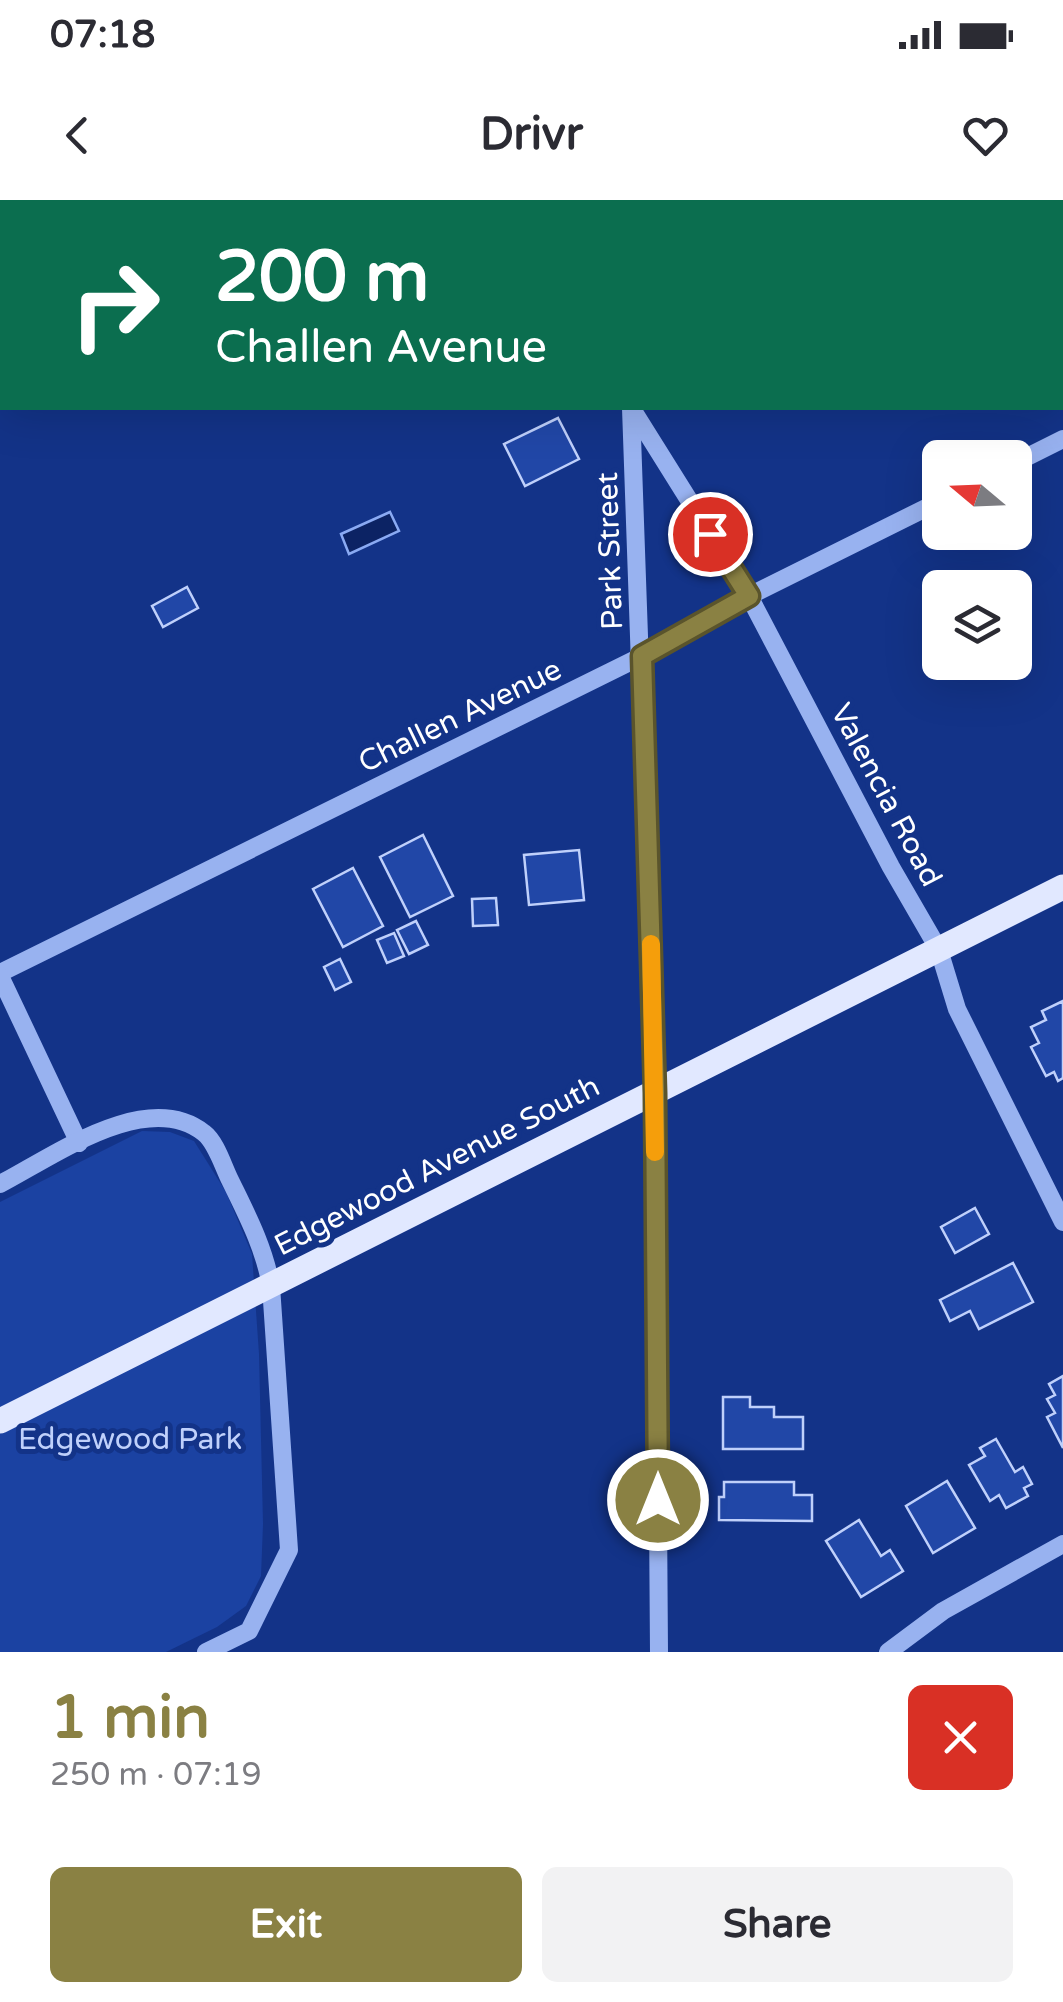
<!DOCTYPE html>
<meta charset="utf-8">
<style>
:root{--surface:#fff;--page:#f2f2f3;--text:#2b2b33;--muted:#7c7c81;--accent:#8a8143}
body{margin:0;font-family:"Varela Round",sans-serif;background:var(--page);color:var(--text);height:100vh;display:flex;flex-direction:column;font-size:38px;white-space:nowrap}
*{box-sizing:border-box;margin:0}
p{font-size:32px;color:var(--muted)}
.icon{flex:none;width:55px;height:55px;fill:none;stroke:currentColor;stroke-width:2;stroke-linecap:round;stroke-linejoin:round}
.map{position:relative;height:1452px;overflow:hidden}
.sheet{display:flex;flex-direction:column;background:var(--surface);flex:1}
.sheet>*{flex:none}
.top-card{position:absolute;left:0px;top:0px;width:1065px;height:210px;box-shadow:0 10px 40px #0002;background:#0b6e4f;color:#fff;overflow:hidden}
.needle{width:65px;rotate:289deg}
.fabs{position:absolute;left:922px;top:240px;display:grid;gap:20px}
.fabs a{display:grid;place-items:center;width:110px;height:110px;border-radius:15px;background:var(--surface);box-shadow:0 10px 40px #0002;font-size:50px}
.pin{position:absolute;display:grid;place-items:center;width:85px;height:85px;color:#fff;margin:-42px;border:5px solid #fff;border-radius:50%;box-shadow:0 2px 10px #0007}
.me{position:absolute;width:110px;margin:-55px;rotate:0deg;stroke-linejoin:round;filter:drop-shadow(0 0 8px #0008)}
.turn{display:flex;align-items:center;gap:35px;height:210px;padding:0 50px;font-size:45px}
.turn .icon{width:130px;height:130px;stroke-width:2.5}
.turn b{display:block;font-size:70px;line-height:85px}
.round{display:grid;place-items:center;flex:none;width:105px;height:105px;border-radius:15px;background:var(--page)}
.head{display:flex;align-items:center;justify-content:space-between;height:170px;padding:0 50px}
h1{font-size:60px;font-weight:700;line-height:75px;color:var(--accent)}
.button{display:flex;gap:20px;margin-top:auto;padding:20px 50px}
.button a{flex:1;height:115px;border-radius:15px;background:var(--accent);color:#fff;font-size:40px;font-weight:700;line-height:115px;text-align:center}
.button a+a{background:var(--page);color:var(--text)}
.status{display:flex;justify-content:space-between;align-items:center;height:70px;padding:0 50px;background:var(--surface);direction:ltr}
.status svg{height:28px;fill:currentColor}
header{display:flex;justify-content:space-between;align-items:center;height:130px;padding:0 50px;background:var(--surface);font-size:45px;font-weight:700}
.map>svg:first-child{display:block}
.green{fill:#1b42a2}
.water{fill:#0c2364;stroke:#8aaaf3;stroke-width:2.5}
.building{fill:#2147a7;stroke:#bfd0fb;stroke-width:2.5}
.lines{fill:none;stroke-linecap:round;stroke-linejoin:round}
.minor{stroke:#98b2f0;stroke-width:18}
.major{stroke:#e1e8ff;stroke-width:25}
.route-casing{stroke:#5a542c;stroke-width:25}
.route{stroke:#8a8143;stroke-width:18}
.slow{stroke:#f59e0b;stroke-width:18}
.labels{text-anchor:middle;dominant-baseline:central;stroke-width:10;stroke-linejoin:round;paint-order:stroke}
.street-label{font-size:30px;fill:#fff;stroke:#133388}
.park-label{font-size:30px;fill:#bfd0fb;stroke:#133388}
</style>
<div class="status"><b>07:18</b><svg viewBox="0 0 49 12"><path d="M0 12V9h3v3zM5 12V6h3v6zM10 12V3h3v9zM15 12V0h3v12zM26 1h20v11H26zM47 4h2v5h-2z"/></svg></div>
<header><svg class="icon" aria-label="back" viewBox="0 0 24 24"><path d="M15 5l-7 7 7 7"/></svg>Drivr<svg class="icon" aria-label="heart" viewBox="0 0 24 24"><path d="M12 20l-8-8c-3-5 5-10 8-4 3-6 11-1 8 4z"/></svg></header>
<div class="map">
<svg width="1063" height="1452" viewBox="0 0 1063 1452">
<rect width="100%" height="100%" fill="#133388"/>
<polygon class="green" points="142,931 170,932 194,941 226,992 252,1054 259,1154 263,1324 261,1376 246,1406 217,1427 166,1452 0,1452 0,1002"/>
<polygon class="water" points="390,312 399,331 349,354 341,334"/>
<g class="building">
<polygon points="558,218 579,259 525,286 504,244"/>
<polygon points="187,387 198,408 163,427 152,406"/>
<polygon points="423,635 453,696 410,717 380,657"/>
<polygon points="579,650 584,700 529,705 524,655"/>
<polygon points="353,668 383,726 343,747 313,689"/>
<polygon points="496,698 498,725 473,726 472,699"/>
<polygon points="416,721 428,745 409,754 397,730"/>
<polygon points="394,733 404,756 387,763 377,740"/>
<polygon points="340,759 351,782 335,790 324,767"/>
<polygon points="1063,801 1063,878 1058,881 1054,872 1046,876 1031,847 1039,843 1031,827 1046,820 1042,811"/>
<polygon points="975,1008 989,1034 955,1053 941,1027"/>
<polygon points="1013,1063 1033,1102 979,1129 970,1111 950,1121 940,1100"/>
<polygon points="1063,1176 1063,1248 1047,1217 1055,1213 1047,1199 1055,1195 1049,1184"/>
<polygon points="723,1197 750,1197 750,1207 774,1207 774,1217 803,1217 803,1249 723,1249"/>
<polygon points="996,1239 1015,1272 1023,1267 1032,1284 1024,1288 1028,1296 1006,1308 999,1295 990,1301 969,1265 985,1256 980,1248"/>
<polygon points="947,1281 975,1328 933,1353 906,1306"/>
<polygon points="724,1282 794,1282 794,1295 812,1295 812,1321 719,1320 719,1297 724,1297"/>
<polygon points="859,1320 881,1356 890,1350 903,1371 861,1397 826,1341"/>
</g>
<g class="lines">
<g class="minor">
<polyline points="623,0 623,2"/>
<polyline points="353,2 358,0"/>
<polyline points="812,2 817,0"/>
<polyline points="0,180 2,179"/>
<polyline points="631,208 655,893 659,1452"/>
<polyline points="632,209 749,396 891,667 939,750 957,809 1063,1022"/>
<polyline points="1015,263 1063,239"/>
<polyline points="0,773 642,456 749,396 940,301"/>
<polyline points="0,776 79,943"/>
<path d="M0 984C54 956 147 888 204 933 216 942 223 966 230 980 247 1015 264 1047 271 1086L289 1350 249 1431 206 1452"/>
<polyline points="888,1452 943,1411 1063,1344"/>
</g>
<polyline class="major" points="0,1221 1063,687"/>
</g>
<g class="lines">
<g class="route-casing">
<polyline id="route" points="658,1300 655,893 642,456 749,396 710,334"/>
</g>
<use href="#route" class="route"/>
<polyline class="slow" points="651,744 655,952"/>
</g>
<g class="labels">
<g class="street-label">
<text transform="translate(610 351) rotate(-92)">Park Street</text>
<text transform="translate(460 516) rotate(-26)">Challen Avenue</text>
<text transform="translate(886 595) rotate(62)">Valencia Road</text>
<text transform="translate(437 966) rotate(-27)">Edgewood Avenue South</text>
</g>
<g class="park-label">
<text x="130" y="1239">Edgewood Park</text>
</g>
</g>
</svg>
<div class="fabs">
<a><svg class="needle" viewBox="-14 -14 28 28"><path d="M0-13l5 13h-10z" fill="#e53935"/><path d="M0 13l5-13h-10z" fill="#7c7c81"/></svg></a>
<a><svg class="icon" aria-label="layers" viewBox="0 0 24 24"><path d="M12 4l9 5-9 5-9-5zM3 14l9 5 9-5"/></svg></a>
</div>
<div class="pin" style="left:710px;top:334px;background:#d93025"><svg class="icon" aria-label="arrive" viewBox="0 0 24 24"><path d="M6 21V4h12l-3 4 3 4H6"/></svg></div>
<svg class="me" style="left:658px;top:1300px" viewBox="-20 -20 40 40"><circle r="17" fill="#8a8143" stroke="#fff" stroke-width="3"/><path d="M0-11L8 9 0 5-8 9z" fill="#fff"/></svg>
<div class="top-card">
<div class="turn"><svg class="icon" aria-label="right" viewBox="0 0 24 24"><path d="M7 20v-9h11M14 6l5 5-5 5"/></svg><div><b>200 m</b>Challen Avenue</div></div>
</div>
</div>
<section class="sheet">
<div class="head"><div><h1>1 min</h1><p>250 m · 07:19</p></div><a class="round" style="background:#d93025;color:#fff"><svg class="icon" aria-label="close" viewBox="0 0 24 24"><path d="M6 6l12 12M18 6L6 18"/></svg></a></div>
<div class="button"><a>Exit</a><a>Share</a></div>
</section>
